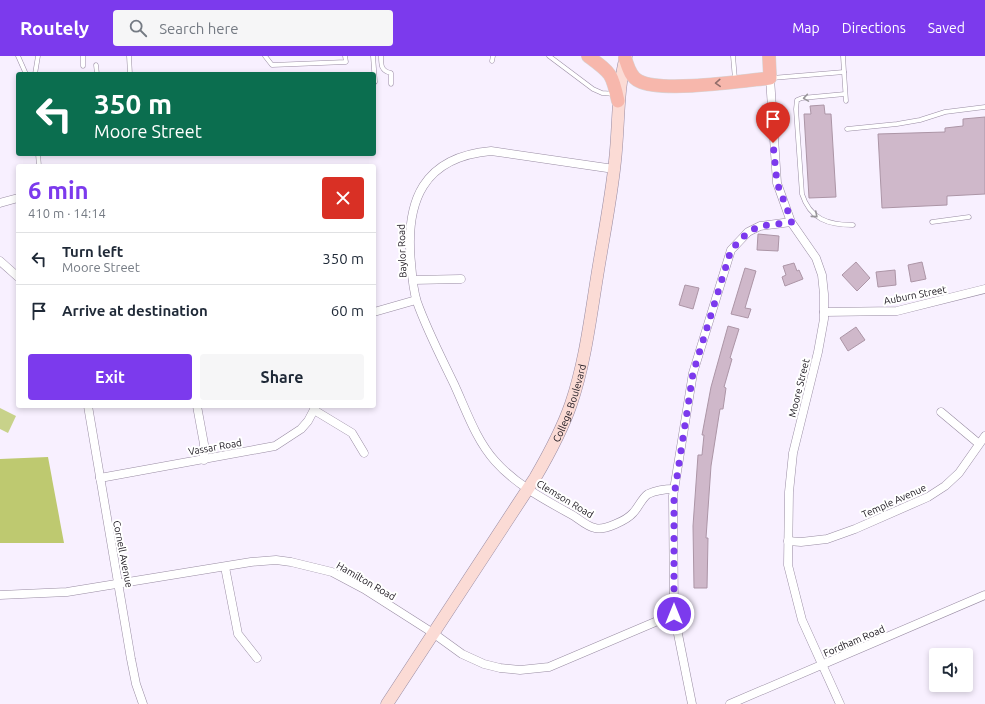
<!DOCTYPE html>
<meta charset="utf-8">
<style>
:root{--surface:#fff;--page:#f6f6f7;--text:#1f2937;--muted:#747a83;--line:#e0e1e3;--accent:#7c3aed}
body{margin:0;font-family:Ubuntu,sans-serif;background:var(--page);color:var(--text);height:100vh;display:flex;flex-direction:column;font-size:15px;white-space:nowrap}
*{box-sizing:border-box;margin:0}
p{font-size:13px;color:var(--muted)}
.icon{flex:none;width:22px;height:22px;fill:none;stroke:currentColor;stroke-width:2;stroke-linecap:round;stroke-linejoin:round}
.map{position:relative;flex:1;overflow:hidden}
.sheet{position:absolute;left:16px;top:108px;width:360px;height:244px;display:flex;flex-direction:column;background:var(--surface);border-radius:4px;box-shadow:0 2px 6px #0003}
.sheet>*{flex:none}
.hud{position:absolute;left:16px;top:16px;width:360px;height:84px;border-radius:4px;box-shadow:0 2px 6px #0003;background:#0b6e4f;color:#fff;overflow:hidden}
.tools{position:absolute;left:929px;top:592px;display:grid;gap:8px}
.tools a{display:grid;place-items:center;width:44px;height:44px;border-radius:4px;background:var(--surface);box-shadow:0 2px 6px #0003;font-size:20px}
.pin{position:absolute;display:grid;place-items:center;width:34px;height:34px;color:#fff;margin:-41px -17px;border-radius:50% 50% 50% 0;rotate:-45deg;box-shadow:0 0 4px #0007}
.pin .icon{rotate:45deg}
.me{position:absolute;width:44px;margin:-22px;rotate:0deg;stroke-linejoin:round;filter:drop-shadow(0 0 3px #0008)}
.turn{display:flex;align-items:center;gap:14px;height:84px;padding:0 12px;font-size:18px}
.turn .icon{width:52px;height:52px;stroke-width:2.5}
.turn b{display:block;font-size:28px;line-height:34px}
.round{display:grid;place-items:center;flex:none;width:42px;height:42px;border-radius:4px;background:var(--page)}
.head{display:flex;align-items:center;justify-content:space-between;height:68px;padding:0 12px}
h1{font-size:24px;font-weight:600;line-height:30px;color:var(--accent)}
.cta{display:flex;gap:8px;margin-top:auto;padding:8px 12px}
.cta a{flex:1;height:46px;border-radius:4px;background:var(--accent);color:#fff;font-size:16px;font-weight:600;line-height:46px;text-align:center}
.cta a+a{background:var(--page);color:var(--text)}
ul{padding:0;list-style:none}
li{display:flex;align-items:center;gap:12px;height:52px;padding:0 12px;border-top:1px solid var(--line)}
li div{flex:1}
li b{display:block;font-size:15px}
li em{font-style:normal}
header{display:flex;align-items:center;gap:24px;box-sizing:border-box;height:56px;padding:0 20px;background:var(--accent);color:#fff}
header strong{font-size:19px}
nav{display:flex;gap:22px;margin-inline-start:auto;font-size:14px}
.search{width:280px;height:36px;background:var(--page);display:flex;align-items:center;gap:10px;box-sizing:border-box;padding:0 14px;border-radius:4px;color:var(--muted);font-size:15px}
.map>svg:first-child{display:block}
.green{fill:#c8d28a}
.forest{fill:#bec970}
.building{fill:#cfb8ca;stroke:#ac95a6}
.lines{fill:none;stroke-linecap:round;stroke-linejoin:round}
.lane-casing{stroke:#998ca3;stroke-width:5}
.street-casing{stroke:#998ca3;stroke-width:9}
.secondary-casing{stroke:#998ca3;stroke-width:13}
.primary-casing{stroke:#d6d5d6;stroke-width:14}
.lane{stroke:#fff;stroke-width:4}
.street{stroke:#fff;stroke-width:8}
.secondary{stroke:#fbdbd5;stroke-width:12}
.primary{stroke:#f7b7ac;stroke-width:13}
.oneway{stroke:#936e6b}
.oneway2{stroke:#989599}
.route{stroke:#7c3aed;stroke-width:7;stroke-dasharray:0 12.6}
.labels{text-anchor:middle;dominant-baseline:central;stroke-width:4;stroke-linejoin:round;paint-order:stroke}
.street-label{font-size:10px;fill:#19141c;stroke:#fff}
</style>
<header>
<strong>Routely</strong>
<div class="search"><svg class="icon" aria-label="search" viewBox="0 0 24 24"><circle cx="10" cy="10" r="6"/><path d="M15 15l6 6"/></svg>Search here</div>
<nav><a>Map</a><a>Directions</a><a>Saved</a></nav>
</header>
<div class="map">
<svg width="985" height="648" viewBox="0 0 985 648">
<rect width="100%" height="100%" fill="#f8f0ff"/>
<polygon class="green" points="0,352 16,360 8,377 0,373"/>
<polygon class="forest" points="48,401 64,487 0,487 0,403"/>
<g class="building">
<polygon points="824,49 825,58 831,58 836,141 809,142 804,58 811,58 810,50"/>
<polygon points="985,61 985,138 947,140 947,149 882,152 878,78 945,76 945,72 963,70 963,63"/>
<polygon points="758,178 779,180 778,195 757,194"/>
<polygon points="856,206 870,222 857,235 842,219"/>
<polygon points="922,206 926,223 911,226 908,209"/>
<polygon points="794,207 797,215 799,214 803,223 785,230 782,221 786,219 783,210"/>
<polygon points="745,212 756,215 745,252 751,253 748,262 731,258"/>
<polygon points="895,214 896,229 878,231 876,216"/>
<polygon points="685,229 699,232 693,253 679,249"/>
<polygon points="728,270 739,273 730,302 732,303 724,331 726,332 723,353 720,353 711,410 706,482 708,482 707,532 694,532 693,470 698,399 702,399 704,379 702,379 711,331"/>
<polygon points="856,271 865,284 848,295 840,282"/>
</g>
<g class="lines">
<g class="lane-casing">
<g id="lane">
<polyline points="18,0 26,18"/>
<polyline points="129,0 130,18"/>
<polyline points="265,0 272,9 346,6 345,0"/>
<polyline points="373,0 375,26"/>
<path d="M381 0C381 9 381 15 391 17V28"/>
<polyline points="549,0 593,33 602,37 615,38"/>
<polyline points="733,0 735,23"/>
<polyline points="843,0 844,16"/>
<polyline points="492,5 493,0"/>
<polyline points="96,9 97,18"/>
<polyline points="83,10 83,0"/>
<polyline points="35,18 38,0"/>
<polyline points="772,22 844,16 846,45"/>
<path d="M845 38 802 42 797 44 796 53 802 138C810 163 828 169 853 169"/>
<polyline points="847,73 897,68 920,64 945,56 985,51"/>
<polyline points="38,98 39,110"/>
<polyline points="932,166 969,161"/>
</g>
</g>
<g class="street-casing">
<g id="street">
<polyline points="770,22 777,127 791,166 816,202 822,219 824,238 824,263 818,296 793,397 789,436 788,509 802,564 840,648"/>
<path d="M614 113 491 95C423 101 405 145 411 207 412 220 413 234 417 246 427 274 441 301 454 328 466 354 476 384 495 405 516 429 547 445 574 460 580 464 588 471 595 472 604 475 627 464 633 457 638 452 642 442 648 438 657 434 665 433 674 433"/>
<polyline points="0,147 18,142"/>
<polyline points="0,205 18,221"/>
<polyline points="413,224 461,223"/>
<polyline points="374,256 416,244"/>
<polyline points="824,256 897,255 985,233"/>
<polyline points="88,350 131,603 136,628 143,648"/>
<polyline points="197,350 204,388 204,404"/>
<polyline points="314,354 352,377 364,397"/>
<polyline points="941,356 978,387"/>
<polyline points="100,422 275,390 301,373 308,365 316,350"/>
<polyline points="788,485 801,486 827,483 855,473 928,441 945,430 959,417 985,380"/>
<polyline points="225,511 238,578 257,602"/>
<polyline points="0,539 67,536 251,506 276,504 291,506 332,516 364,533 433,577 462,598 484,608 500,612 520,614 549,611 674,558"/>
<polyline points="692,648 674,558 673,440 693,317 731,194 748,176 760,170 791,166"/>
<polyline points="730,648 985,539"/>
</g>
</g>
<g class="secondary-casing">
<g id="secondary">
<path id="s1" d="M387 648 535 422C549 398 562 374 571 348 585 307 590 264 597 221 603 183 611 144 615 105 619 70 617 34 626 0"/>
</g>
</g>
<g class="primary-casing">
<g id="primary">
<path d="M588 0C611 17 612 17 618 45"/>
<path d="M625 2C628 10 630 21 639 25 662 37 742 25 770 22L769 0"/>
</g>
</g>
<use href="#lane" class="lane"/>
<use href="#street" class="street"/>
<use href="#secondary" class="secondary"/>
<use href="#primary" class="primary"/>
</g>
<defs><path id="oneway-chevron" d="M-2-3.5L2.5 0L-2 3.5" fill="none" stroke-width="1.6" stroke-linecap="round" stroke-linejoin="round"/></defs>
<use class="oneway" href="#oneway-chevron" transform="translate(718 27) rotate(177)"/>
<g class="oneway2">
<use href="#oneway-chevron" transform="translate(806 42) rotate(171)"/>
<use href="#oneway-chevron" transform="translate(815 159) rotate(40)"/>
</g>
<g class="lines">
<polyline class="route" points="674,558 674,440 693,317 731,194 748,176 760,170 792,166 777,127 773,87"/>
</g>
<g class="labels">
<g class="street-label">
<text transform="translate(402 195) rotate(-92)">Baylor Road</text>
<text transform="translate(915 239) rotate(-11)">Auburn Street</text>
<text transform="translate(799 332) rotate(-76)">Moore Street</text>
<text stroke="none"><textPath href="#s1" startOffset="353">College Boulevard</textPath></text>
<text transform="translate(215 391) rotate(-10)">Vassar Road</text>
<text transform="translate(565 443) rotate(31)">Clemson Road</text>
<text transform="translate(894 445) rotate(-24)">Temple Avenue</text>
<text transform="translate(123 498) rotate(79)">Cornell Avenue</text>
<text transform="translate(366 525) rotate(30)">Hamilton Road</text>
<text transform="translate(854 585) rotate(-23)">Fordham Road</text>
</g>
</g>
</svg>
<div class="tools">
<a><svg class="icon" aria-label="sound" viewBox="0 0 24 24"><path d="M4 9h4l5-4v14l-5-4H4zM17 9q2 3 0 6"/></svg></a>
</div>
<div class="pin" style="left:773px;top:87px;background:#d93025"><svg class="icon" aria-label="arrive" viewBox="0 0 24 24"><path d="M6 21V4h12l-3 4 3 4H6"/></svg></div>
<svg class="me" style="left:674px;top:558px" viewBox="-20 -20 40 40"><circle r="17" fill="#7c3aed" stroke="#fff" stroke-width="3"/><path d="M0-11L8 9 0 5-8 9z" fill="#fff"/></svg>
<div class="hud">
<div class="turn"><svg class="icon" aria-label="left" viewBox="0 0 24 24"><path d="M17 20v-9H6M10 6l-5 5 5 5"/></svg><div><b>350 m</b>Moore Street</div></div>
</div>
<section class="sheet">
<div class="head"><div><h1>6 min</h1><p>410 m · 14:14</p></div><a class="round" style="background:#d93025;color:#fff"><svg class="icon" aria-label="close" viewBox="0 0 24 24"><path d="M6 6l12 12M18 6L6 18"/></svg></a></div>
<ul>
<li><svg class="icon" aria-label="left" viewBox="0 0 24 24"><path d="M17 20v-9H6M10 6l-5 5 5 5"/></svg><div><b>Turn left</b><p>Moore Street</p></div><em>350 m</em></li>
<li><svg class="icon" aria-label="arrive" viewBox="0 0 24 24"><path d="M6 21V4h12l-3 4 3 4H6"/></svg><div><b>Arrive at destination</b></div><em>60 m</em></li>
</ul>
<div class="cta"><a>Exit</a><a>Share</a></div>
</section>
</div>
